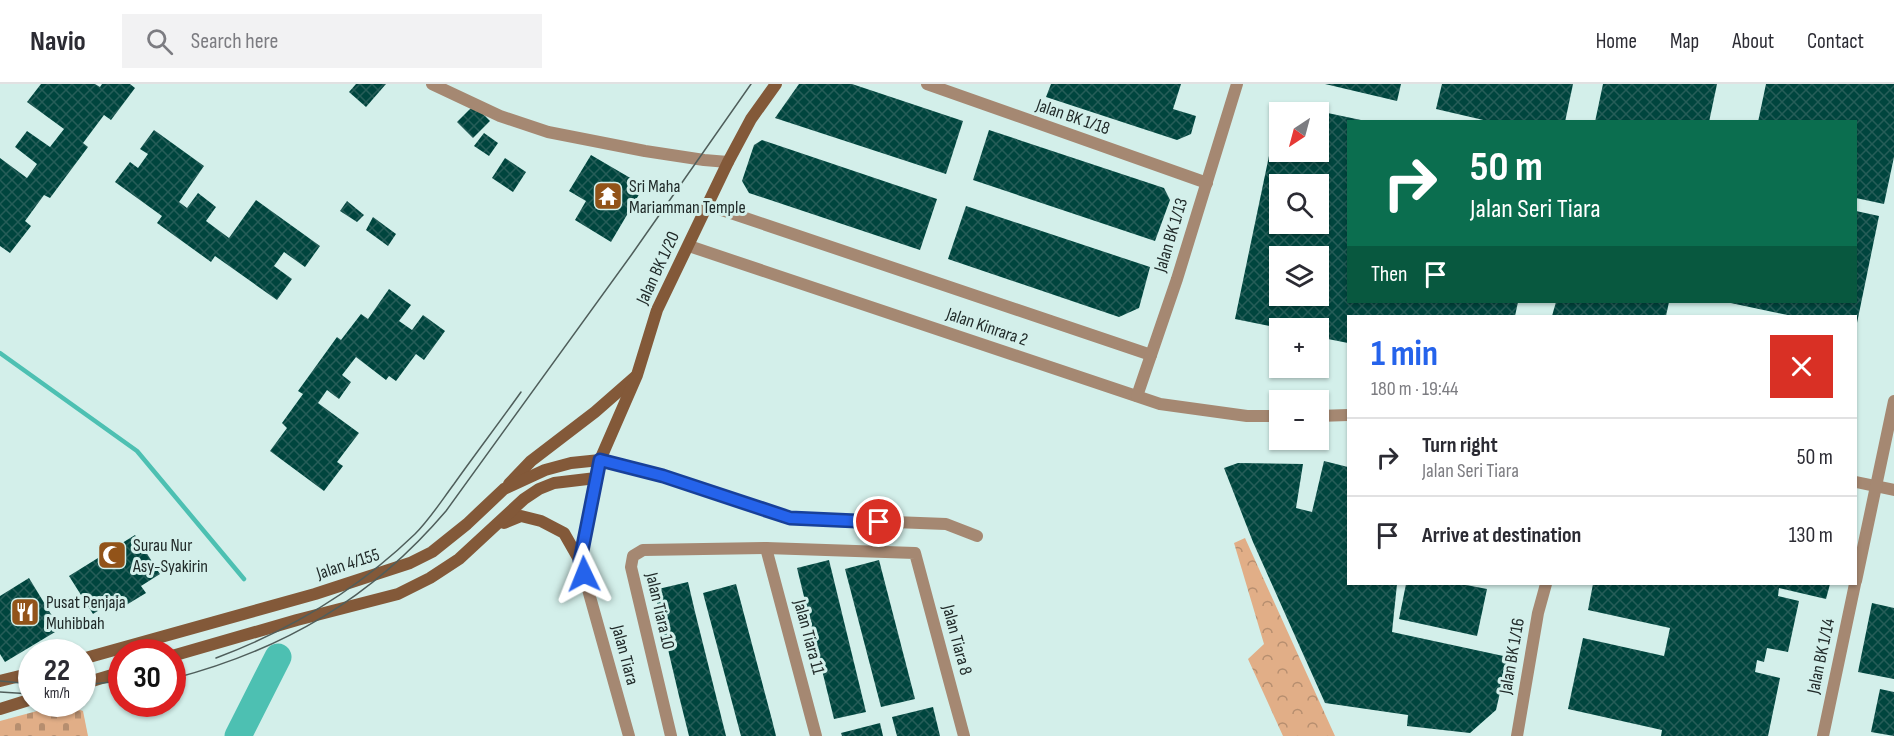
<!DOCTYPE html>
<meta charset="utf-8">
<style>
:root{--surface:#fff;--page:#f2f2f3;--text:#2b2b33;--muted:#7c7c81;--line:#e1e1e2;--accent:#2563eb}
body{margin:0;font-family:"Sofia Sans Condensed",sans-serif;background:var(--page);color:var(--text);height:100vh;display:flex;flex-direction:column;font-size:22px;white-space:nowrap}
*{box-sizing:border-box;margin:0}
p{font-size:20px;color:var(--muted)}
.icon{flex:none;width:33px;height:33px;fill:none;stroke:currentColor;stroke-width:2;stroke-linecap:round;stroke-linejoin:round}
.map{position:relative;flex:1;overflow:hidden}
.details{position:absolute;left:1347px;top:231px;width:510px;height:270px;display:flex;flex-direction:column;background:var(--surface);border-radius:0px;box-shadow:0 2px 4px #0004}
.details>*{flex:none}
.hud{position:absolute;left:1347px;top:36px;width:510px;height:183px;border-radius:0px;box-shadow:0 2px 4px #0004;background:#0b6e4f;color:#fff;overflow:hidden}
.needle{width:39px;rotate:216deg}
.buttons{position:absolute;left:1269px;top:18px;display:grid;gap:12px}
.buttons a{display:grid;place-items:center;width:60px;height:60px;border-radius:0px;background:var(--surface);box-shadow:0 2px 4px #0004;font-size:30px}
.speed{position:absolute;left:18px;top:555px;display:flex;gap:12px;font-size:30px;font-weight:700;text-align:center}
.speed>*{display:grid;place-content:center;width:78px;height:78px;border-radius:50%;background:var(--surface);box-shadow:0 2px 4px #0004;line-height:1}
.speed small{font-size:15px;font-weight:400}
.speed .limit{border:9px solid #d22;background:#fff;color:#111}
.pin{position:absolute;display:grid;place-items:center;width:51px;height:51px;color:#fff;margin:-26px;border:3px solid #fff;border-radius:50%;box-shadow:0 2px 6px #0007}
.me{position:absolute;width:66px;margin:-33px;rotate:358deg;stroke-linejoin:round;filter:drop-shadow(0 0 4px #0008)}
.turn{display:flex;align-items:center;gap:21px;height:126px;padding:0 24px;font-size:27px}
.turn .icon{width:78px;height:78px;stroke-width:2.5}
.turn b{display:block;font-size:42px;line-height:51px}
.then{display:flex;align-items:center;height:57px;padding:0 24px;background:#0003;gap:12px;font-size:22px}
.round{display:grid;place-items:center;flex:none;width:63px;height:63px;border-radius:0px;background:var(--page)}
.overview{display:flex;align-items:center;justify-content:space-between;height:102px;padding:0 24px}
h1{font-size:36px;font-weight:700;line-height:45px;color:var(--accent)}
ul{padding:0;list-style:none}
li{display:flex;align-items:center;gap:18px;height:78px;padding:0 24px;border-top:2px solid var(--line)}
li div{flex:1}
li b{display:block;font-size:22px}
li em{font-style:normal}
header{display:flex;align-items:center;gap:36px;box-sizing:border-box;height:84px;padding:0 30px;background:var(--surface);border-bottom:2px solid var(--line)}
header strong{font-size:28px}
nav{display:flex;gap:33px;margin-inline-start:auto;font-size:21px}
.search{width:420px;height:54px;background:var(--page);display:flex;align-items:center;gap:15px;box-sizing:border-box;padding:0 21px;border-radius:0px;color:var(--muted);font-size:22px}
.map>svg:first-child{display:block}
.cemetery{fill:url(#cemetery-stones)}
.park{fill:url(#park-crowns)}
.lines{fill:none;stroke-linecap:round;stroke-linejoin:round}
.stream{stroke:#4dc0b2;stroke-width:4.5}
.river{stroke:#4dc0b2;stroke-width:27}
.building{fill:url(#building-cross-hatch);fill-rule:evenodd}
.street{stroke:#a58872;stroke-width:12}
.secondary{stroke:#835939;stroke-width:12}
.tram{stroke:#4f5e5b;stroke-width:1.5}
.route-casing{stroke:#184099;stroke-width:15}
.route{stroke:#2563eb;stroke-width:10}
.labels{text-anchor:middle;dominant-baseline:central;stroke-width:6;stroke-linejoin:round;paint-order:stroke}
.street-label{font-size:18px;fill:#212b2a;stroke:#d3efea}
.poi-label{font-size:18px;fill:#212b2a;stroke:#d3efea;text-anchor:start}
</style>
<header>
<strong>Navio</strong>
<div class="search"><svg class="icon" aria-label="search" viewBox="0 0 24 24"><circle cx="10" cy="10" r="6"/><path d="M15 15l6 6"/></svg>Search here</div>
<nav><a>Home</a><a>Map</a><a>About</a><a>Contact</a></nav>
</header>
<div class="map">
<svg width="1894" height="652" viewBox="0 0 1894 652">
<defs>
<pattern id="cemetery-stones" width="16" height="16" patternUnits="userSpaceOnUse" patternTransform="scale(1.5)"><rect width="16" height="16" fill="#e1ae87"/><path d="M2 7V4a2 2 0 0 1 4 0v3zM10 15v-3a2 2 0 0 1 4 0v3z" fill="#b68e6f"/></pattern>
<pattern id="park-crowns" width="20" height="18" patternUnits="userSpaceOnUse" patternTransform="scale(1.5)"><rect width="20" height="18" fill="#e1ae87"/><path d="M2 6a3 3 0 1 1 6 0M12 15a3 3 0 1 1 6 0" fill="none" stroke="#b68e6f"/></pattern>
<pattern id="building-cross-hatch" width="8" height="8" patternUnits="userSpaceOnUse" patternTransform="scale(1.5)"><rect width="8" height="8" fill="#00453e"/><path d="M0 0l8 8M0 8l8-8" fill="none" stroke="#265d58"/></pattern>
</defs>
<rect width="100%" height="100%" fill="#d3efea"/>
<polygon class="cemetery" points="63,620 83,627 88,652 0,652 0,637"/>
<polygon class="park" points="1245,454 1335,652 1283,652 1248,575 1264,560 1234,459"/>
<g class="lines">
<polyline class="stream" points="0,269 137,367 244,495"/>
<polyline class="river" points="238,652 278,573"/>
</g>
<g class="building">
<polygon points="41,0 95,0 100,3 102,0 130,0 135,4 111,36 104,31 83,59 88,63 50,114 44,111 25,137 31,142 10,169 0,162 0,74 27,94 37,80 15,63 27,47 50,63 64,45 27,18"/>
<polygon points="356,0 386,0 366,23 349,8"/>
<polygon points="799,0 852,0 963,37 946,90 775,34"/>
<polygon points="1051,0 1181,0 1173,25 1196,32 1191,50 1177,56 1046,13"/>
<polygon points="1325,0 1401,0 1397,17"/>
<polygon points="1442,0 1573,0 1565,38 1492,38 1436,25"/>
<polygon points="1603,0 1717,0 1709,38 1595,38"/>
<polygon points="1766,0 1894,0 1894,73 1884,120 1856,114 1856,38 1758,38"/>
<path d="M1280 19 1361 36 1348 38V218H1518L1515 232H1348V259L1318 253V244H1279L1235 235ZM1280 28H1318V68H1280ZM1280 100H1318V140H1280ZM1280 172H1318V212H1280Z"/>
<polygon points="474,21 490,37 473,54 457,38"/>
<polygon points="154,46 204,82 179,118 187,124 198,109 216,123 206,137 229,154 256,116 320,162 305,183 284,168 274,182 292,195 277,216 215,172 211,178 157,139 162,132 115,98 130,78 138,84 148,70 140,65"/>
<polygon points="989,46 1164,104 1170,116 1155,157 973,96"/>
<polygon points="484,49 498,59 489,72 474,62"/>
<polygon points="762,56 937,115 920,166 749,109 742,97 754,61"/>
<polygon points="591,71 644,102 611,158 575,136 586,117 569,107"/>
<polygon points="505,74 526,88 513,108 492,94"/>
<polygon points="347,117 364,131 357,138 340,127"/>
<polygon points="966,122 1150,183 1139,224 1119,233 948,175"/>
<polygon points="1856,127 1879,132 1857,239 1856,232 1792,232 1726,218 1856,218"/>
<polygon points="373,133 396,150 388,162 366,146"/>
<polygon points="389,205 411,221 399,237 412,246 423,231 445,247 424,276 416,270 396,297 389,292 386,296 356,273 342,291 351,298 339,315 327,306 318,319 359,349 337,378 343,382 324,407 270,367 287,344 282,339 303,310 298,307 337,253 341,256 361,230 368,235"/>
<polygon points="1556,218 1669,218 1666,232 1552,232"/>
<polygon points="1324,377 1348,383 1348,500 1397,500 1392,548 1508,573 1496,626 1470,649 1407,642 1408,631 1325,619 1253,458 1224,384 1238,379 1303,380 1296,424 1312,428"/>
<polygon points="135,451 160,490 141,502 146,509 118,526 112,518 93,530 69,492"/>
<polygon points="829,476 866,628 834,635 797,484"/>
<polygon points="879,476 915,615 881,623 845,485"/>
<polygon points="29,494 60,545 5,578 0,570 0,512"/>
<polygon points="688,498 695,528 726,652 689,652 679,612 654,506"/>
<polygon points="736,500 772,636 776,652 741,652 711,539 703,509"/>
<polygon points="1406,500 1461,500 1487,505 1477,552 1399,535"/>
<polygon points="1593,500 1830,500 1826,515 1779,504 1778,512 1799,517 1788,568 1767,564 1764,578 1757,576 1755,588 1780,594 1768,652 1661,652 1662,646 1568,625 1583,554 1664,572 1670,544 1588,526"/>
<polygon points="1872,519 1894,524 1894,595 1858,588"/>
<polygon points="1880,605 1894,608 1894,652 1871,648"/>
<polygon points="933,623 940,652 897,652 892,633"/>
<polygon points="880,639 883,652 842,652 841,649"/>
</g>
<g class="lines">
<g class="street">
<polyline points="432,0 500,32 548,48 645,67 704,76 728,78"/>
<polyline points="927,0 1207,99"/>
<polyline points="707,121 1151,271"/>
<polyline points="689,162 1160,320 1247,332 1280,332"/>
<polyline points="1137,312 1177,195 1237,0"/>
<polyline points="1318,332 1348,331"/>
<polyline points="600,376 663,392 790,434 946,440 977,452"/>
<polyline points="596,394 580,477 629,652"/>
<polyline points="1856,398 1894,406"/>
<polyline points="766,464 816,652"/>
<polyline points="1856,497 1894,317"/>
<polyline points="671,652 631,483 633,472 643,466 766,464 915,469 964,652"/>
<polyline points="1517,652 1538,529 1546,500"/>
<polyline points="1823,652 1855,500"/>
</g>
<g class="secondary">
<polyline points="509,400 531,377 595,328 635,293"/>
<polyline points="504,439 521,432 541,437 564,449 580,477"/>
<polyline points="172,572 297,536 398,510 430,494 459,475 524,415 539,405 554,399 596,394 600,376 637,291 657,226 728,78 751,35 776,0"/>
<polyline points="82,575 315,510 410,479 432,468 467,440 504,405 545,386 571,379 600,376"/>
<polyline points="0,597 32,589"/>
<polyline points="82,600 122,588"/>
<polyline points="0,625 32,615"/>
</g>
<g class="tram">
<path d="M216 574C291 546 357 506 415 450 430 435 442 416 454 400 476 369 499 339 521 308"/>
<path d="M172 595C283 566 371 515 446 427L632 170 751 0"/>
<polyline points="0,597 32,600"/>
<polyline points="82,601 122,597"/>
<polyline points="0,608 32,610"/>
</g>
</g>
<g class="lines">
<g class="route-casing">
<polyline id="route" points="584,490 580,477 600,376 663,392 790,434 879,438"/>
</g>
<use href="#route" class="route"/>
</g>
<defs>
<g id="temple-square" transform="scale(1.5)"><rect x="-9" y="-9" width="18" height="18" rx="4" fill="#925319" stroke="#d3efea"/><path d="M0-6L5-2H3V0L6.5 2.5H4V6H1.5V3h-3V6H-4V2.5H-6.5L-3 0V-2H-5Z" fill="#fff"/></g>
<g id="mosque-square" transform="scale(1.5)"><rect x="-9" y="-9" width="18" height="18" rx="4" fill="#925319" stroke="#d3efea"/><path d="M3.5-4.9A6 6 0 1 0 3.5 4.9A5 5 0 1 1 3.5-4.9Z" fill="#fff"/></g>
<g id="restaurant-square" transform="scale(1.5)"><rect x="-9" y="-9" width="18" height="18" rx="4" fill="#925319" stroke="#d3efea"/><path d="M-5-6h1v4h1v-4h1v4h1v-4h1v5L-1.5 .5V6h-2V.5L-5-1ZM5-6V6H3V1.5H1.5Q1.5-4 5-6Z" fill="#fff"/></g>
</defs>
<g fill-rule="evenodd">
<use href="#temple-square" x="608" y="112"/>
<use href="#mosque-square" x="112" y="471"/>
<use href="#restaurant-square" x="25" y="528"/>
</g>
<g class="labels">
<g class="street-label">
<text transform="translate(1073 33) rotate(19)">Jalan BK 1/18</text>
<text transform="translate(1171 151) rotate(-73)">Jalan BK 1/13</text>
<text transform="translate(658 184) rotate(-65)">Jalan BK 1/20</text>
<text transform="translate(987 243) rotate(19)">Jalan Kinrara 2</text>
<text transform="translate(348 480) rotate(-18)">Jalan 4/155</text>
<text transform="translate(660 527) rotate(77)">Jalan Tiara 10</text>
<text transform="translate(809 553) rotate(75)">Jalan Tiara 11</text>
<text transform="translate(957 556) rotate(75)">Jalan Tiara 8</text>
<text transform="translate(625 571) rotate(75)">Jalan Tiara</text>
<text transform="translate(1512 572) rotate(-80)">Jalan BK 1/16</text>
<text transform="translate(1821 572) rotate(-78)">Jalan BK 1/14</text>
</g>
<g class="poi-label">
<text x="629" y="102">Sri Maha<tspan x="629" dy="21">Mariamman Temple</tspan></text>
<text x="133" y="461">Surau Nur<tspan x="133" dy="21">Asy-Syakirin</tspan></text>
<text x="46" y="518">Pusat Penjaja<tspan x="46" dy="21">Muhibbah</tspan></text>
</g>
</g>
</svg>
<div class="buttons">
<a><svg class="needle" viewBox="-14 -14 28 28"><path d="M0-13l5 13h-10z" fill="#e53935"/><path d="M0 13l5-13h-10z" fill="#7c7c81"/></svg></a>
<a><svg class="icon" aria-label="search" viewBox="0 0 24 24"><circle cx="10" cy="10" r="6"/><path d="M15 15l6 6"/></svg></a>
<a><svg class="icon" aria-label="layers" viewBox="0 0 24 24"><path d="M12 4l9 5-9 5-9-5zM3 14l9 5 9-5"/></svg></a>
<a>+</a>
<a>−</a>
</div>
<div class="speed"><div>22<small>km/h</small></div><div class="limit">30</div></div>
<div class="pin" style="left:879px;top:438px;background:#d93025"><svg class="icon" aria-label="arrive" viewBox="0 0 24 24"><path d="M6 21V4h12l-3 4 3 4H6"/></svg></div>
<svg class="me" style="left:584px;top:490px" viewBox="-20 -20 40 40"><path d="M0-17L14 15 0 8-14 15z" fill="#2563eb" stroke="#fff" stroke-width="4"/></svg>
<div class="hud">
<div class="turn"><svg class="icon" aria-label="right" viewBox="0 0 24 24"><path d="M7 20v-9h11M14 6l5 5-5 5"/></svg><div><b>50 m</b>Jalan Seri Tiara</div></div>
<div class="then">Then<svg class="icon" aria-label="arrive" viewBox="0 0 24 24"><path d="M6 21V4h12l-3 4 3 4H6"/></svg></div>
</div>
<section class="details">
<div class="overview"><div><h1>1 min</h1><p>180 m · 19:44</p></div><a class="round" style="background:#d93025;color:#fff"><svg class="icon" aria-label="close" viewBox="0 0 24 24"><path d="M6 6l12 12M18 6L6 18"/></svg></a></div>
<ul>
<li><svg class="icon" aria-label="right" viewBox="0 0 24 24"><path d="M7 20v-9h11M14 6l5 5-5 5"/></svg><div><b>Turn right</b><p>Jalan Seri Tiara</p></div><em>50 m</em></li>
<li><svg class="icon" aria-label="arrive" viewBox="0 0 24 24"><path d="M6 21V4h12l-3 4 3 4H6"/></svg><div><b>Arrive at destination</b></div><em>130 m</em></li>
</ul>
</section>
</div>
